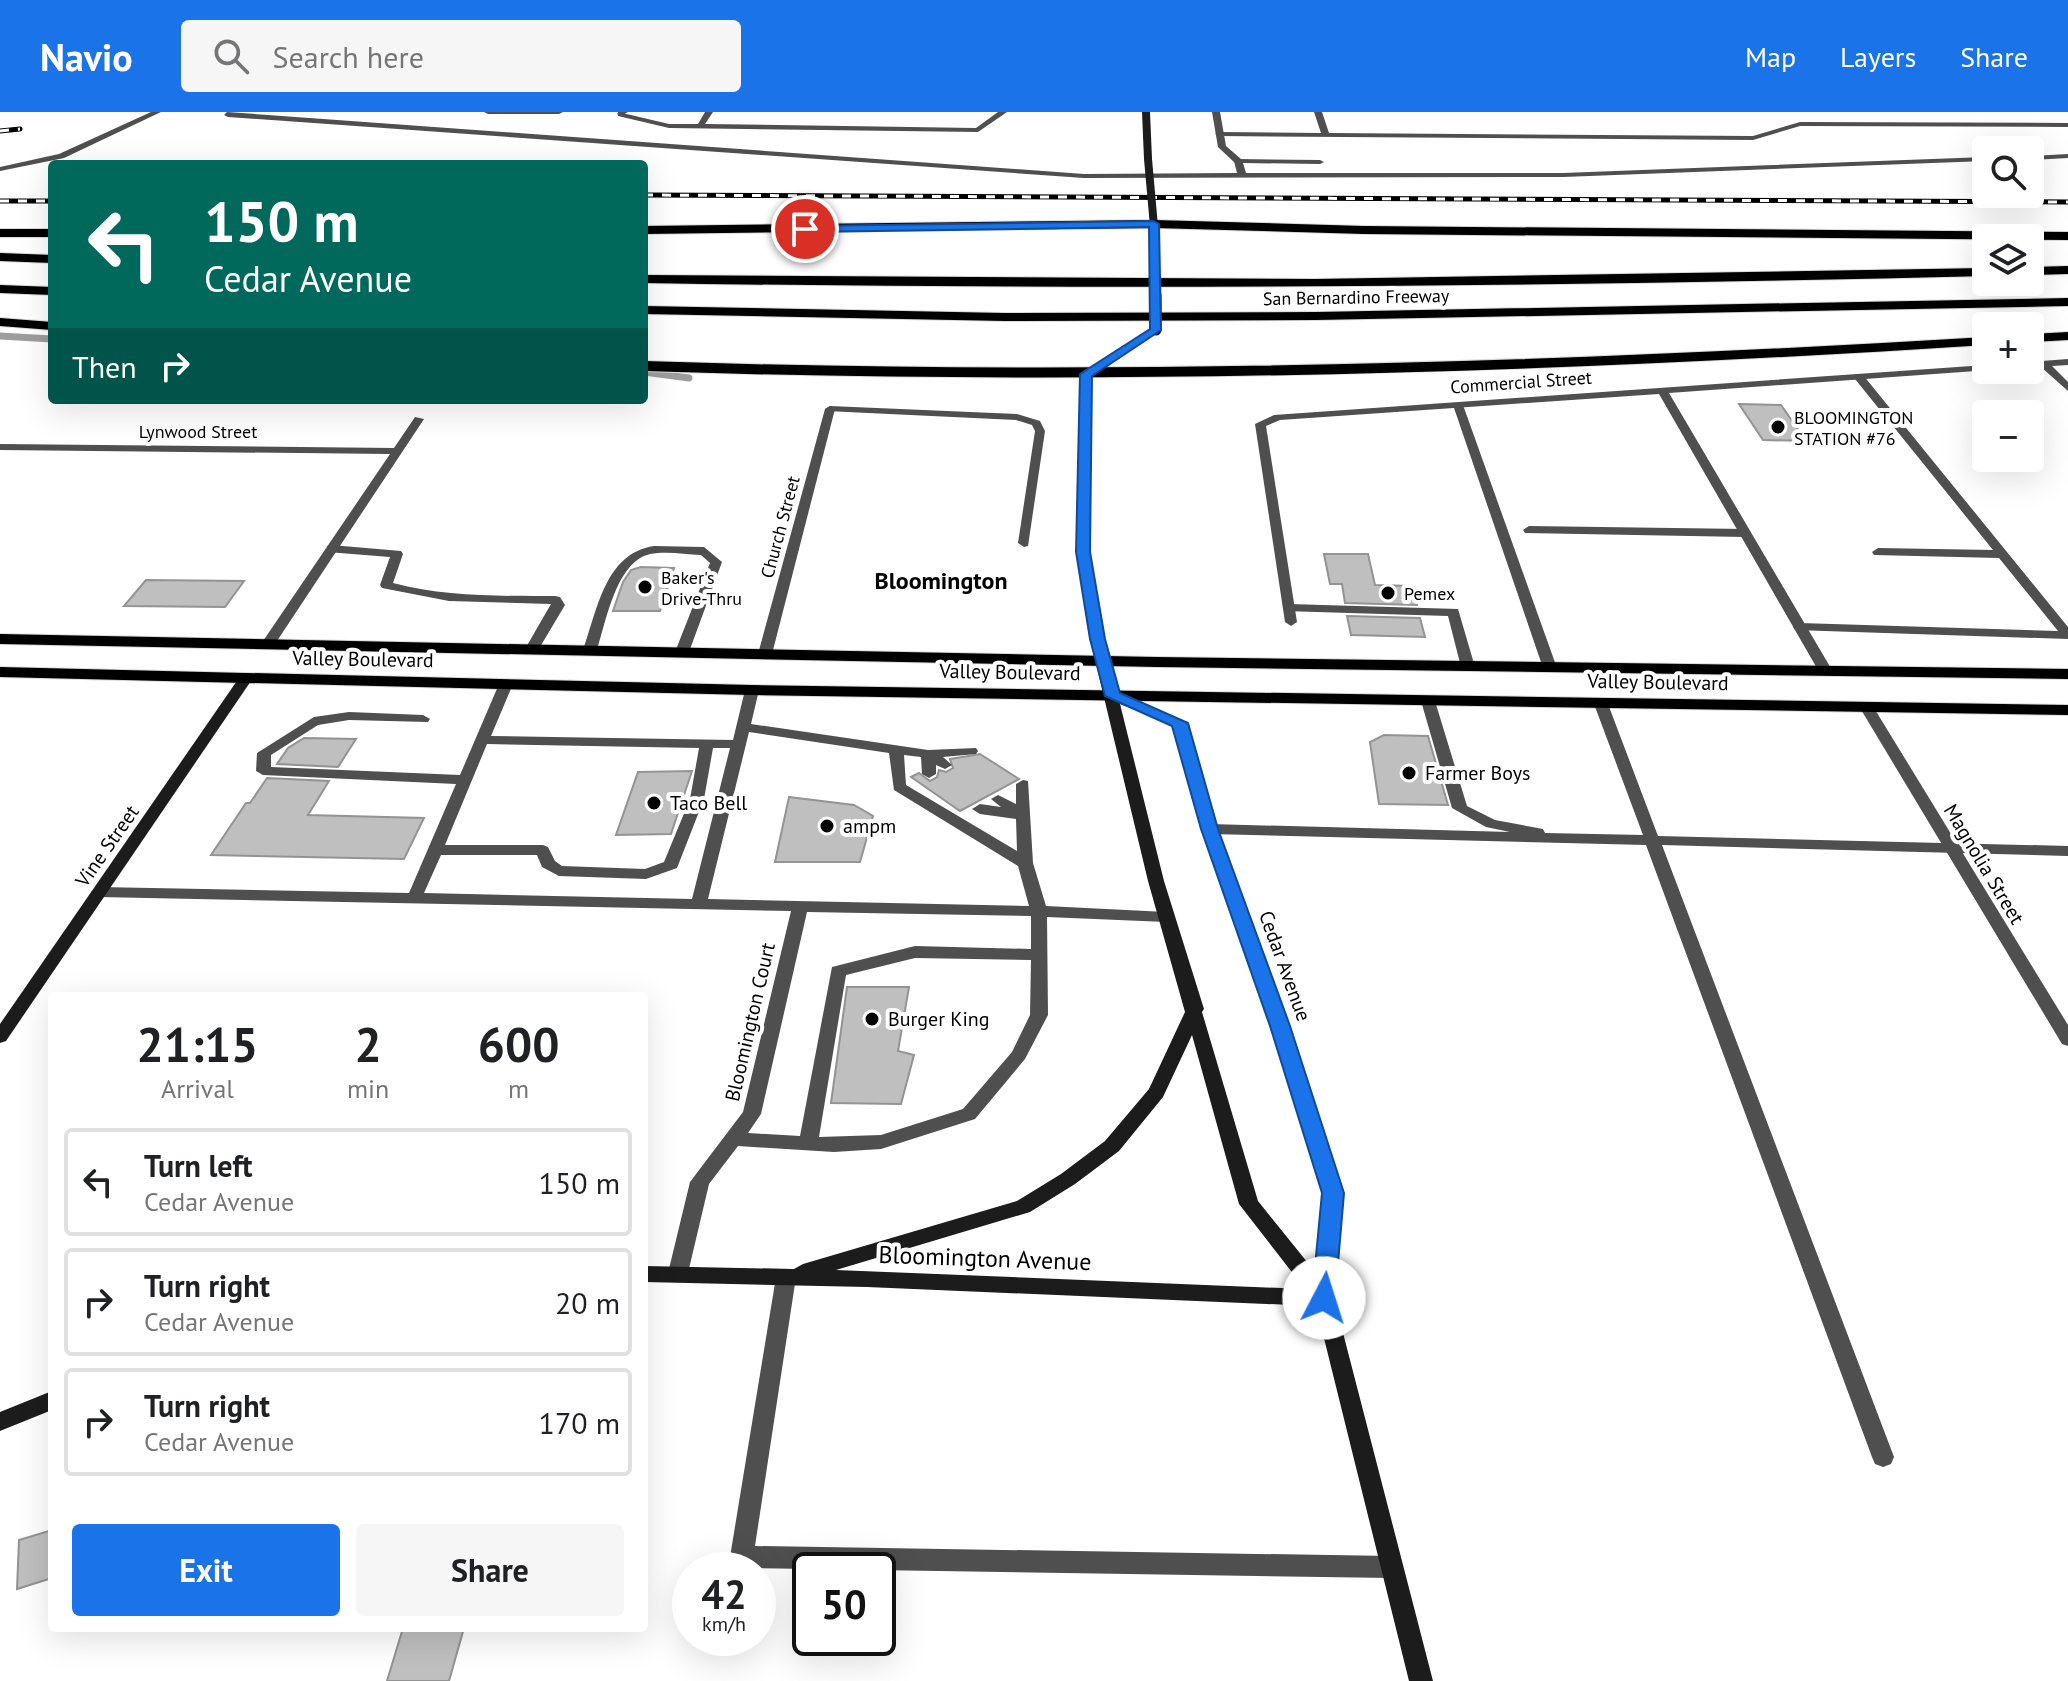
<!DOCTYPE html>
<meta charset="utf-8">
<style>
:root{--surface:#fff;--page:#f6f6f6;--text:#202124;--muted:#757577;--line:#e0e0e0;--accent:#1a73e8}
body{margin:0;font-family:"PT Sans",sans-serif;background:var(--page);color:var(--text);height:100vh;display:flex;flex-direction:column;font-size:30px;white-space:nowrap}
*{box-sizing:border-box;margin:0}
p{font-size:26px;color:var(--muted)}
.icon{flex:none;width:44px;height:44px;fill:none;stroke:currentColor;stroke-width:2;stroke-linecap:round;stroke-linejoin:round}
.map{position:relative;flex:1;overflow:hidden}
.drawer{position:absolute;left:48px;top:880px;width:600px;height:640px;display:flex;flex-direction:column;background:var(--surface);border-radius:8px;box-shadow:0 8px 32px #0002}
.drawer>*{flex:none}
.banner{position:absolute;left:48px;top:48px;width:600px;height:244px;border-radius:8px;box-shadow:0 8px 32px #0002;background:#00695c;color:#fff;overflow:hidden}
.tools{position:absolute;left:1972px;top:24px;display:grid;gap:16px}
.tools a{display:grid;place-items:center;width:72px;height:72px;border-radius:8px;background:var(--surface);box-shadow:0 8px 32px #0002;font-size:40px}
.speed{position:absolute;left:672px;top:1440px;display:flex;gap:16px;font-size:40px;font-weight:700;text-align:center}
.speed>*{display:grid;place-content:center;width:104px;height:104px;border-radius:50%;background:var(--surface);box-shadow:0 8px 32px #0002;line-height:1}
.speed small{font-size:20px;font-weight:400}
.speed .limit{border:4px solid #111;border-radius:12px;background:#fff;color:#111}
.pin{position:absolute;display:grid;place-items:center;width:68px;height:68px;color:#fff;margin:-34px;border:4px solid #fff;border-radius:50%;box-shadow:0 2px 8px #0007}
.me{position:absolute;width:88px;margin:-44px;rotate:5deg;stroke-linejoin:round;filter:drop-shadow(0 0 6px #0008)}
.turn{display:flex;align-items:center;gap:28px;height:168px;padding:0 24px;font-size:36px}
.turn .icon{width:104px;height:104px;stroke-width:2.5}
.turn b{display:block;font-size:56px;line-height:68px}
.then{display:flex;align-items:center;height:76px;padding:0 24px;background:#0003;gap:16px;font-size:30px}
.eta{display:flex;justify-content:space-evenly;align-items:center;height:136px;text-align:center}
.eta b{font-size:48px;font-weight:700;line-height:56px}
.button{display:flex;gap:16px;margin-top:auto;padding:16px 24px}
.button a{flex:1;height:92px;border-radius:8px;background:var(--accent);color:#fff;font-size:32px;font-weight:700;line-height:92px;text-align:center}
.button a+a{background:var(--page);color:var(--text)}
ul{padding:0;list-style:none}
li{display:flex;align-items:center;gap:24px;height:108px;margin:0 16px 12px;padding:0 8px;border:4px solid var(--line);border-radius:8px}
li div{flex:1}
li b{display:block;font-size:30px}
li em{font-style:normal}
header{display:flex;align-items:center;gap:48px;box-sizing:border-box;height:112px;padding:0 40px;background:var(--accent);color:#fff}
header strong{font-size:38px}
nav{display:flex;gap:44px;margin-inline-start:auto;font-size:28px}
.search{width:560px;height:72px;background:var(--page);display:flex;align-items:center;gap:20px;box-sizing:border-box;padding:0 28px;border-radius:8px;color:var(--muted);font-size:30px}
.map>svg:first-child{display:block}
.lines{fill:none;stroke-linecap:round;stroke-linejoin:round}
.stream{stroke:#9d9d9d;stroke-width:7}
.building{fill:#bfbfbf;stroke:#939393;stroke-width:2}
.primary-casing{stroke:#dbdbdb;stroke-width:2}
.highway-casing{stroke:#dbdbdb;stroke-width:2}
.lane{fill:#4f4f4f;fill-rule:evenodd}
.street{fill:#4f4f4f;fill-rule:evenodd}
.secondary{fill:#1c1c1c;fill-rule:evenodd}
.primary{fill:#000;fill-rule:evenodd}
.highway{fill:#000;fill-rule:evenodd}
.rail-casing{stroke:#000;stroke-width:5}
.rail{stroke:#fff;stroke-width:3;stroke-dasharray:9;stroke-linecap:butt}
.secondary-bridge-far1{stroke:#1c1c1c;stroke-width:8}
.secondary-bridge{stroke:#1c1c1c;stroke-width:11}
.route{fill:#1a73e8;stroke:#114b97;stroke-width:2}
.poi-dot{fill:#000;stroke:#fff;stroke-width:3}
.labels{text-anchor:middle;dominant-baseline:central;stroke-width:8;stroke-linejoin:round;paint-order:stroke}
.far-street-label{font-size:18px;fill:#000;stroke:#fff}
.far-poi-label{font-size:18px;fill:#000;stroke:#fff;text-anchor:start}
.street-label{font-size:20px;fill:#000;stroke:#fff}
.poi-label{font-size:20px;fill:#000;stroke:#fff;text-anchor:start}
.far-district-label{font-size:24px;font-weight:bold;fill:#000;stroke:#fff}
.near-street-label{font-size:24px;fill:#000;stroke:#fff}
</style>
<header>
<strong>Navio</strong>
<div class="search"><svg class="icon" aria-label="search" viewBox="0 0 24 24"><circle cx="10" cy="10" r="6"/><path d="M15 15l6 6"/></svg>Search here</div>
<nav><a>Map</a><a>Layers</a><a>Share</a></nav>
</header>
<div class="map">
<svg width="2068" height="1569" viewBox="0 0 2068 1569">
<rect width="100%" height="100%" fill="#fff"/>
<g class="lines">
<g class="stream">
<polyline points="0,224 52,227"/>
<polyline points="644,260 689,266"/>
</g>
</g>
<g class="building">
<polygon points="1739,292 1781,293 1806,329 1763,328"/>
<polygon points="1324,442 1368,442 1375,473 1413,474 1417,493 1345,491 1342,472 1330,472"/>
<polygon points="641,455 674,456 660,499 613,499 623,470 631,458"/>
<polygon points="146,468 244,469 225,495 124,494"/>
<polygon points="1347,504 1420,506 1425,525 1351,523"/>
<polygon points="1384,623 1428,624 1448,693 1379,692 1370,630"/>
<polygon points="304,626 356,627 338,655 277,652 288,636"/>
<polygon points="980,642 1019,667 960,699 911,665 919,661 930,669 937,665 939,658 946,660 953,656 950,647"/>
<polygon points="692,659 671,722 616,723 638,660"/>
<polygon points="267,666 329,669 308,703 424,706 404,747 211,743 246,691 250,691"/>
<polygon points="789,685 854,693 873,704 860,750 775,750"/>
<polygon points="847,875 909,875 898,939 914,943 901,992 831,991"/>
<polygon points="52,1418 52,1466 17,1477 19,1428"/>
<polygon points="403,1516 464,1516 449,1569 387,1569"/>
</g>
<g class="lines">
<g class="primary-casing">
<g id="primary">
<polygon points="0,522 1157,545 2068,557 2068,567 1157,555 0,532"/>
<polygon points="0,555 752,573 2068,593 2068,603 752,583 0,565"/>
</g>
</g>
<g class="highway-casing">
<g id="highway">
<polygon points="1154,108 1364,114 2068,120 2068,128 1364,122 1154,116 644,122 644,114"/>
<rect x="0" y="117" width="52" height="8"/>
<polygon points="0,141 52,143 52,151 0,149"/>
<polygon points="2068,154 2068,162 2030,163 2030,155"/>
<path d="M1986 156V164C1539 175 1091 178 644 171V163L1315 167Z"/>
<polygon points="0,173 52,175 52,183 0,181"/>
<polygon points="2068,186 2068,194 1316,208 1005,209 644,202 644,194 1005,201 1316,200"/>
<polygon points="0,206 52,210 52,218 0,214"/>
<polygon points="2068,220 2068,228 2030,230 2030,222"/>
<path d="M1986 225V233C1539 262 1092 274 644 259V249C1092 264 1539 252 1986 225Z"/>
</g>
</g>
<g class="lane">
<polygon points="151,0 161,0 64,46 0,59 0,55 59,42"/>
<polygon points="227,0 1084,62 1237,61 1234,49 1238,47 1320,48 1324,50 1320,52 1243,51 1246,61 1563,61 1986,45 1986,49 1563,65 1084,66 228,5 224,3"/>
<polygon points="484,0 563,0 559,2 488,2"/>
<polygon points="618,0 669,12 698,12 705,0 713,0 705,12 976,16 998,0 1007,0 978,20 669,16 618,4"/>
<polygon points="1314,0 1322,0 1329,21 1753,24 1800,10 2068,11 2068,15 1800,14 1753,28 1219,24 1215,22 1219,20 1321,21"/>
<polygon points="2068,42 2068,46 2030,48 2030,44"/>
<polygon points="1859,262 1863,263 2068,515 2068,527 1795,518 1793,515 1800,511 2058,519 1999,446 1874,443 1872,440 1878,436 1993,438 1855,267 1854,265"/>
<polygon points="1454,291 1463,293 1557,556 1555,559 1550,560 1543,556 1453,293"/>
<polygon points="830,294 1017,302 1040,309 1045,319 1028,434 1024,435 1018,431 1035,319 1032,313 1016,308 826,299 825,297"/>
<polygon points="1529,414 1745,417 1751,421 1745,425 1525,421 1523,418"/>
<path d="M331 433 401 439 403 442 393 471C446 485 500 484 555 484L560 485 565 493 537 540H527L525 537 551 492 449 489 382 476 380 473 390 445 327 440V434Z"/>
<path d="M654 434 704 435 722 450 689 540 682 544 675 540 710 451 701 443C684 442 666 439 650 442 616 450 606 510 597 538L595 541H585L583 538C597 499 605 441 654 434Z"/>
<polygon points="1289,492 1458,497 1475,555 1468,559 1461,555 1448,504 1284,499 1283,496"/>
<path d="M506 568 513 572 491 624 733 628 745 578 752 574 759 578 751 612 928 638 976 636 978 639 976 642 943 645 952 653 945 657 936 653V662L929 666 922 662 921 645 904 643 906 673 1017 739 1016 707 980 702 972 697 980 692 1001 695 991 687 998 683 1016 692V672L1023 668 1028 669 1033 751 1046 794 1166 800 1174 805 1166 810 1047 805 1048 903 1025 947 975 1007 881 1037 834 1040 738 1034 709 1072 688 1161 685 1167 678 1169 671 1167 668 1161 690 1070 743 1000 791 799 99 785 91 780 99 775 409 781 456 672 263 663 256 659 257 641 314 605 349 600 423 603 430 607 428 610 349 608 318 613 271 643V655L460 663 499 572ZM749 620 889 641 894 678 1018 754 1029 794 708 787ZM487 632 699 636 690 687 664 750 645 757 562 754 555 749 548 735 543 733H445ZM713 636H730L692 787 424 781 441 743H537L542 755 559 764 646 767 677 756 704 687ZM807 800 1031 804V837L915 834 832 855 800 1024 748 1021 761 1002ZM915 846 1031 848 1030 903 1012 940 963 997 881 1023 819 1025 846 863Z"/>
<polygon points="1428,585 1435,589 1467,694 1495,708 1543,717 1545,721 1643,723 1594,592 1601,588 1608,592 1658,724 2068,734 2068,744 1662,733 1894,1345 1891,1352 1883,1355 1875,1352 1872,1345 1646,733 1210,722 1202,717 1210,712 1510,720 1486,715 1452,696 1421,589"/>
<polygon points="786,1157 793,1159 796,1165 755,1434 1391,1444 1399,1447 1403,1455 1399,1463 1391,1466 742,1456 734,1453 730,1445 776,1165 779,1159"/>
</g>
<g class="street">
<polygon points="619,0 628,0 621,4 617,2"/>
<polygon points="1212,0 1220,0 1226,34 1241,47 1241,51 1235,51 1218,35"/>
<polygon points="2068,247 2068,253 2052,254 2068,270 2068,279 2041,255 2030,256 2030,250"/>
<polygon points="1986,253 1986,258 1990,258 1669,281 1832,558 1830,561 1825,562 1818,558 1659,282 1280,308 1266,314 1297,510 1291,514 1285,510 1255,312 1274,303"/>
<polygon points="830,294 835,297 772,542 765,546 760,545 758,542 825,297"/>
<polygon points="415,305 424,307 275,532 268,536 261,532 390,342 0,338 0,332 394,336"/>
<polygon points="1867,592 1874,596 2068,913 2068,934 2062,932 1860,596"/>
</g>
<g class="secondary">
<polygon points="1142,0 1150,0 1152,47 1148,49 1144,47"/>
<polygon points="1153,100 1157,103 1160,136 1156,139 1152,136 1149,103"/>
<path d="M1156 215 1159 216V220L1091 263 1089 440 1104 527 1117 581 1187 611 1218 717 1289 914 1343 1081 1334 1186 1433 1569H1409L1316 1194 867 1175 644 1170V1154L794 1157 803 1152 1017 1089 1061 1062 1105 1029 1149 977 1185 900 1148 769 1090 527 1077 440 1081 262ZM1120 592 1174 613 1202 717 1271 914 1323 1081 1316 1161 1258 1089 1202 900 1204 897 1164 769ZM1192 923 1239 1092 1305 1177 836 1158 1030 1100 1075 1072 1119 1039 1163 985Z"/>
<polygon points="246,562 253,566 6,929 0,931 0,912 241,563"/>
<polygon points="52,1279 52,1298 0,1319 0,1300"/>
</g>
<use href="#primary" class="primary"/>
<use href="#highway" class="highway"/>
<g class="rail-casing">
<g id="rail">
<polyline points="0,19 20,17"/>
<polyline points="644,83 2068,90"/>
<polyline points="0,89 52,89"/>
</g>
</g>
<use href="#rail" class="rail"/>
<g class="secondary-bridge-far1">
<polyline points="1148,47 1153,103"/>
<polyline points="1156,136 1156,185"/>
</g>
<polyline class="secondary-bridge" points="1156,183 1156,218"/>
</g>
<polygon class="route" points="1154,109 1159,112 1161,218 1092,264 1090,440 1105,527 1120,581 1188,611 1218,717 1290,914 1344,1081 1335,1186 1332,1193 1315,1193 1312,1186 1322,1081 1270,914 1201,717 1172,614 1105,584 1090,527 1076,440 1080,262 1150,217 1149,115 805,120 800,117 805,114"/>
<g class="poi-dot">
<circle cx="1778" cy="315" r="8"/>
<circle cx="645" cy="475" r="8"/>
<circle cx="1388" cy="481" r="8"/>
<circle cx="1409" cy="661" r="8"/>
<circle cx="654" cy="691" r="8"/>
<circle cx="827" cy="714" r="8"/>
<circle cx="872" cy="907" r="8"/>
</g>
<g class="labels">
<g class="far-street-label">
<text transform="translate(1356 185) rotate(-1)">San Bernardino Freeway</text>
<text transform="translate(1521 270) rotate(-4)">Commercial Street</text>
<text x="198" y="319">Lynwood Street</text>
<text transform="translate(780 415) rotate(-75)">Church Street</text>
</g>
<g class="far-poi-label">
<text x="1794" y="305">BLOOMINGTON<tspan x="1794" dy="21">STATION #76</tspan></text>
<text x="661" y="465">Baker's<tspan x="661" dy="21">Drive-Thru</tspan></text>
<text x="1404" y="481">Pemex</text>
</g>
<g class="street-label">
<text transform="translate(363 547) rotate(1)">Valley Boulevard</text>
<text transform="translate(1010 560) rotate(1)">Valley Boulevard</text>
<text transform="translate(1658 570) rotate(1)">Valley Boulevard</text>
<text transform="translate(107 734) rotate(-55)">Vine Street</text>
<text transform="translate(1984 752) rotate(59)">Magnolia Street</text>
<text transform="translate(1285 854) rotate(70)">Cedar Avenue</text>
<text transform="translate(750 910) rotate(-77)">Bloomington Court</text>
</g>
<g class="poi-label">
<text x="1425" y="661">Farmer Boys</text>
<text x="670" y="691">Taco Bell</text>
<text x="843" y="714">ampm</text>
<text x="888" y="907">Burger King</text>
</g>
<g class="far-district-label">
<text x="941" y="468">Bloomington</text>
</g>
<g class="near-street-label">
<text transform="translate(985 1146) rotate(2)">Bloomington Avenue</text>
</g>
</g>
</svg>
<div class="tools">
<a><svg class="icon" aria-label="search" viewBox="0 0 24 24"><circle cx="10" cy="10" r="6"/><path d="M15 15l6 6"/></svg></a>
<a><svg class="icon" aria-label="layers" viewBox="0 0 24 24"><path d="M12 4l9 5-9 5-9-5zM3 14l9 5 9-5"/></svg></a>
<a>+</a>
<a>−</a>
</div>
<div class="speed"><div>42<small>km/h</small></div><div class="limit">50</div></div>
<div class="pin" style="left:805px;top:117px;background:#d93025"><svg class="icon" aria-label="arrive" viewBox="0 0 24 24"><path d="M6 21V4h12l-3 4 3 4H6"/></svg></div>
<svg class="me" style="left:1324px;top:1186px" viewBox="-20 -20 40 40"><circle r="19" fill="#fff"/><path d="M0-13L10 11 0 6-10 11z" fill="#1a73e8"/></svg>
<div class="banner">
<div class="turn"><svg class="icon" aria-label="left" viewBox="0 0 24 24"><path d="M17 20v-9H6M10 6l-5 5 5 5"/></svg><div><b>150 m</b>Cedar Avenue</div></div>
<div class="then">Then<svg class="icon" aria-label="right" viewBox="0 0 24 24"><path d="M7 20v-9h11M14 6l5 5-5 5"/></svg></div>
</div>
<section class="drawer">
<div class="eta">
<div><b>21:15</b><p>Arrival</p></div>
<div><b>2</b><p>min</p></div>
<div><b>600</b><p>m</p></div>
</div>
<ul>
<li><svg class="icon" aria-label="left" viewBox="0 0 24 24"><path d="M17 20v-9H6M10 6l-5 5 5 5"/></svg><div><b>Turn left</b><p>Cedar Avenue</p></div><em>150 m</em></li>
<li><svg class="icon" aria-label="right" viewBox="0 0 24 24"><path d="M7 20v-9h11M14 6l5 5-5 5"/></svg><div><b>Turn right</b><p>Cedar Avenue</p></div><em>20 m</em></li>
<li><svg class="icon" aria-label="right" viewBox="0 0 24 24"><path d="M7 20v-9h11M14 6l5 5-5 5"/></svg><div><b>Turn right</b><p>Cedar Avenue</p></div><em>170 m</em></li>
</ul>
<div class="button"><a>Exit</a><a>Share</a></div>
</section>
</div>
